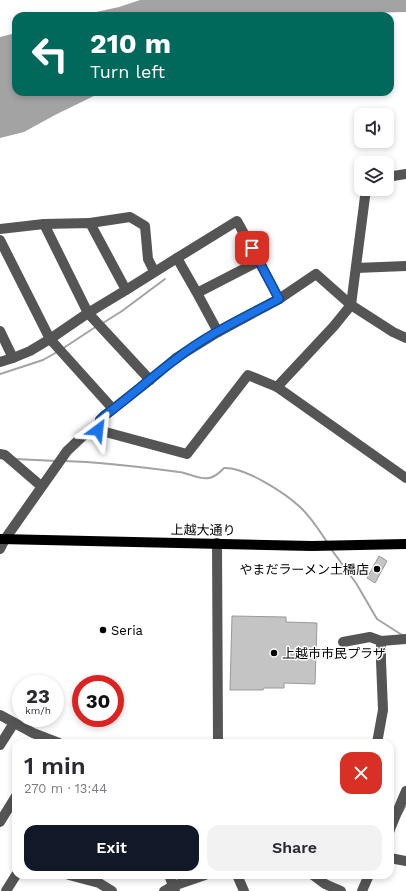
<!DOCTYPE html>
<meta charset="utf-8">
<style>
:root{--surface:#fff;--page:#f2f2f3;--text:#2b2b33;--muted:#7c7c81;--accent:#111827}
body{margin:0;font-family:"Work Sans","Noto Sans JP",sans-serif;background:var(--page);color:var(--text);height:100vh;display:flex;flex-direction:column;font-size:15px;white-space:nowrap}
*{box-sizing:border-box;margin:0}
p{font-size:13px;color:var(--muted)}
.icon{flex:none;width:22px;height:22px;fill:none;stroke:currentColor;stroke-width:2;stroke-linecap:round;stroke-linejoin:round}
.map{position:relative;flex:1;overflow:hidden}
.details{position:absolute;left:12px;top:739px;width:382px;height:140px;display:flex;flex-direction:column;background:var(--surface);border-radius:12px;box-shadow:0 2px 6px #0003}
.details>*{flex:none}
.top-card{position:absolute;left:12px;top:12px;width:382px;height:84px;border-radius:12px;box-shadow:0 2px 6px #0003;background:#00695c;color:#fff;overflow:hidden}
.buttons{position:absolute;left:354px;top:108px;display:grid;gap:8px}
.buttons a{display:grid;place-items:center;width:40px;height:40px;border-radius:8px;background:var(--surface);box-shadow:0 2px 6px #0003;font-size:20px}
.speed{position:absolute;left:12px;top:675px;display:flex;gap:8px;font-size:20px;font-weight:700;text-align:center}
.speed>*{display:grid;place-content:center;width:52px;height:52px;border-radius:50%;background:var(--surface);box-shadow:0 2px 6px #0003;line-height:1}
.speed small{font-size:10px;font-weight:400}
.speed .limit{border:6px solid #d22;background:#fff;color:#111}
.pin{position:absolute;display:grid;place-items:center;width:34px;height:34px;color:#fff;margin:-17px;border-radius:8px;box-shadow:0 2px 6px #0006}
.me{position:absolute;width:44px;margin:-22px;rotate:30deg;stroke-linejoin:round;filter:drop-shadow(0 0 3px #0008)}
.turn{display:flex;align-items:center;gap:14px;height:84px;padding:0 12px;font-size:18px}
.turn .icon{width:52px;height:52px;stroke-width:2.5}
.turn b{display:block;font-size:28px;line-height:34px}
.round{display:grid;place-items:center;flex:none;width:42px;height:42px;border-radius:12px;background:var(--page)}
.headline{display:flex;align-items:center;justify-content:space-between;height:68px;padding:0 12px}
h1{font-size:24px;font-weight:600;line-height:30px}
.action{display:flex;gap:8px;margin-top:auto;padding:8px 12px}
.action a{flex:1;height:46px;border-radius:12px;background:var(--accent);color:#fff;font-size:16px;font-weight:600;line-height:46px;text-align:center}
.action a+a{background:var(--page);color:var(--text)}
.map>svg:first-child{display:block}
.water{fill:#a3a3a3}
.lines{fill:none;stroke-linecap:round;stroke-linejoin:round}
.stream{stroke:#a3a3a3;stroke-width:2}
.building{fill:#c4c4c4;stroke:#999}
.minor{stroke:#555;stroke-width:10}
.major{stroke:#000;stroke-width:10}
.route-casing{stroke:#114b97;stroke-width:10}
.route{stroke:#1a73e8;stroke-width:7}
.poi-dot{fill:#000;stroke:#fff;stroke-width:1.5}
.labels{text-anchor:middle;dominant-baseline:central;stroke-width:3;stroke-linejoin:round;paint-order:stroke}
.street-label{font-size:13px;fill:#000;stroke:#fff}
.poi-label{font-size:13px;fill:#000;stroke:#fff;text-anchor:start}
</style>
<div class="map">
<svg width="406" height="891" viewBox="0 0 406 891">
<rect width="100%" height="100%" fill="#fff"/>
<g class="water">
<polygon points="140,0 406,0 406,12 366,13 345,16 78,16 119,7"/>
<polygon points="16,33 16,92 102,92 55,115 24,132 0,138 0,37"/>
</g>
<g class="lines">
<g class="stream">
<polyline points="103,323 122,311 165,279"/>
<polyline points="62,349 97,326"/>
<polyline points="0,374 43,360 57,352"/>
<polyline points="15,459 56,461"/>
<path d="M65 461C103 462 141 467 179 472 189 473 199 480 209 478 216 477 220 472 224 468 245 467 285 493 300 507 311 517 319 530 327 542"/>
<polyline points="331,549 356,583 377,619 402,635"/>
<polyline points="401,814 406,805"/>
<polyline points="390,839 394,831"/>
</g>
</g>
<g class="building">
<polygon points="379,556 387,561 375,583 367,578"/>
<polygon points="232,616 286,617 286,622 317,623 315,684 284,683 284,688 264,688 263,690 230,690"/>
</g>
<g class="lines">
<g class="minor">
<polyline points="387,177 406,174"/>
<polyline points="90,223 130,217 145,226 148,259 154,271"/>
<polyline points="0,229 44,224 90,223 126,290 88,313 150,380"/>
<polyline points="0,240 50,339 88,313 44,224"/>
<polyline points="356,268 406,266"/>
<polyline points="126,290 177,258"/>
<polyline points="279,299 316,274 351,305 393,332 406,338"/>
<polyline points="0,331 13,358 30,351 50,339 113,409"/>
<polyline points="218,332 279,299 259,261"/>
<polyline points="0,362 13,358"/>
<polyline points="277,387 334,326 351,305 366,189"/>
<polyline points="98,430 100,420 104,416 150,380 176,358 218,332 197,293 259,261 237,221 177,258 197,293"/>
<polyline points="0,454 5,455 41,486"/>
<polyline points="217,543 218,743"/>
<polyline points="0,549 5,539 67,451 85,434 98,430 187,454 248,375 277,387 406,478"/>
<polyline points="343,642 370,637 381,641"/>
<polyline points="0,715 33,733 59,743"/>
<polyline points="377,743 383,710 381,661 381,641 406,639"/>
<polyline points="0,745 14,723"/>
<polyline points="0,822 16,796"/>
<polyline points="390,829 406,791"/>
<polyline points="390,858 406,861"/>
<polyline points="69,875 99,883 112,891"/>
<polyline points="169,875 175,891"/>
<polyline points="237,875 244,891"/>
<polyline points="313,875 325,884 341,891"/>
<polyline points="6,891 16,875"/>
<polyline points="164,891 173,886 205,875"/>
<polyline points="362,891 369,875"/>
</g>
<polyline class="major" points="0,539 312,546 406,544"/>
</g>
<g class="lines">
<g class="route-casing">
<path id="route" d="M98 430 100 420 104 416C129 398 151 377 176 359 206 335 245 317 279 299L252 248"/>
</g>
<use href="#route" class="route"/>
</g>
<g class="poi-dot">
<circle cx="377" cy="569" r="4"/>
<circle cx="103" cy="630" r="4"/>
<circle cx="274" cy="653" r="4"/>
</g>
<g class="labels">
<g class="street-label">
<text transform="translate(203 530) rotate(1)">上越大通り</text>
</g>
<g class="poi-label">
<text x="369" y="569" text-anchor="end">やまだラーメン土橋店</text>
<text x="111" y="630">Seria</text>
<text x="282" y="653">上越市市民プラザ</text>
</g>
</g>
</svg>
<div class="buttons">
<a><svg class="icon" aria-label="sound" viewBox="0 0 24 24"><path d="M4 9h4l5-4v14l-5-4H4zM17 9q2 3 0 6"/></svg></a>
<a><svg class="icon" aria-label="layers" viewBox="0 0 24 24"><path d="M12 4l9 5-9 5-9-5zM3 14l9 5 9-5"/></svg></a>
</div>
<div class="speed"><div>23<small>km/h</small></div><div class="limit">30</div></div>
<div class="pin" style="left:252px;top:248px;background:#d93025"><svg class="icon" aria-label="arrive" viewBox="0 0 24 24"><path d="M6 21V4h12l-3 4 3 4H6"/></svg></div>
<svg class="me" style="left:98px;top:430px" viewBox="-20 -20 40 40"><path d="M0-17L14 15 0 8-14 15z" fill="#1a73e8" stroke="#fff" stroke-width="4"/></svg>
<div class="top-card">
<div class="turn"><svg class="icon" aria-label="left" viewBox="0 0 24 24"><path d="M17 20v-9H6M10 6l-5 5 5 5"/></svg><div><b>210 m</b>Turn left</div></div>
</div>
<section class="details">
<div class="headline"><div><h1>1 min</h1><p>270 m · 13:44</p></div><a class="round" style="background:#d93025;color:#fff"><svg class="icon" aria-label="close" viewBox="0 0 24 24"><path d="M6 6l12 12M18 6L6 18"/></svg></a></div>
<div class="action"><a>Exit</a><a>Share</a></div>
</section>
</div>
